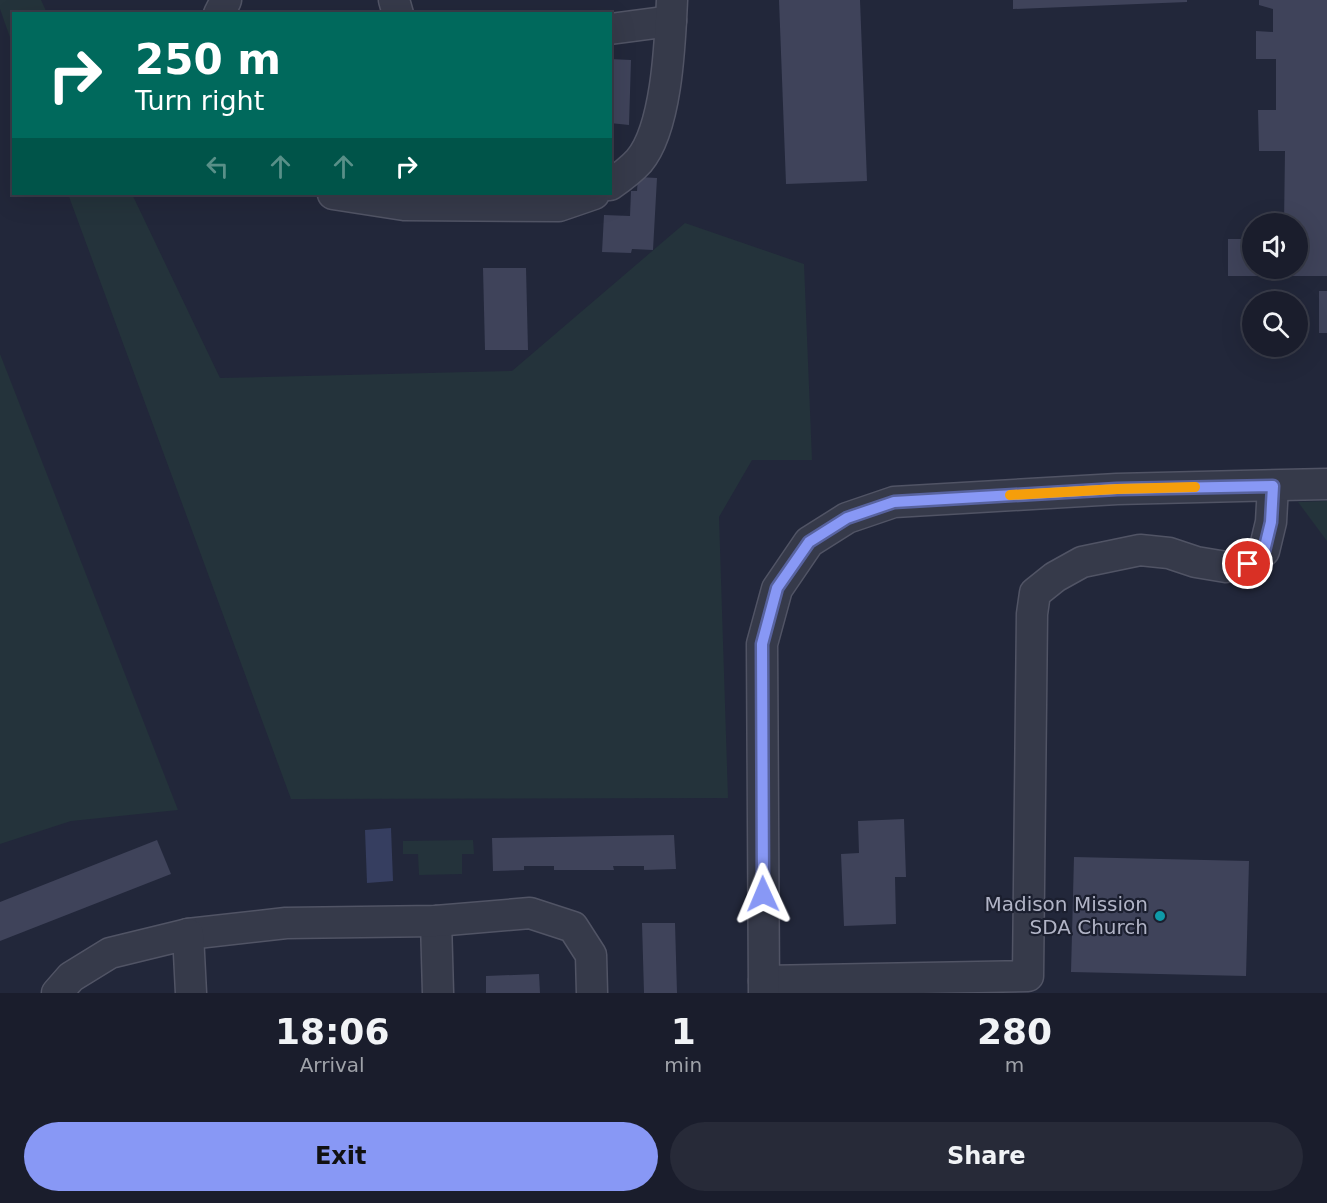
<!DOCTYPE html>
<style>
:root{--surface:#1a1d2c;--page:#272a38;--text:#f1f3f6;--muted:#9fa2a9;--line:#383b48;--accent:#8898f5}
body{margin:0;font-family:"DejaVu Sans",sans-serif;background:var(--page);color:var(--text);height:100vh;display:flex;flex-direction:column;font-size:22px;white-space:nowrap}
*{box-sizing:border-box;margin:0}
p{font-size:20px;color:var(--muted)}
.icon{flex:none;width:33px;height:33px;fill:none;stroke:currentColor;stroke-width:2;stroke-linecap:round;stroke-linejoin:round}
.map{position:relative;height:993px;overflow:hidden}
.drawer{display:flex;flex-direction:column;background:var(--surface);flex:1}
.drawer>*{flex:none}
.banner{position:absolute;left:12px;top:12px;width:600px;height:183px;border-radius:0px;box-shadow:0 6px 24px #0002,0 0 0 2px var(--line);background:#00695c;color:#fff;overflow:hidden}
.tools{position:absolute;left:1242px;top:213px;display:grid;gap:12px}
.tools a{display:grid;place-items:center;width:66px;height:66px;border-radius:50%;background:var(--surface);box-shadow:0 6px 24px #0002,0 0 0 2px var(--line);font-size:30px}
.pin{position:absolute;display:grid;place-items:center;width:51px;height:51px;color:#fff;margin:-26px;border:3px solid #fff;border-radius:50%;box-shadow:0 2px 6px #0007}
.me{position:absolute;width:66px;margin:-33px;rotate:359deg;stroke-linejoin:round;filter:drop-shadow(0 0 4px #0008)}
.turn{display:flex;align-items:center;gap:21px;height:126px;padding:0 24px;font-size:27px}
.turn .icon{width:78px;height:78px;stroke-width:2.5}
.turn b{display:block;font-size:42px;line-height:51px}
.lanes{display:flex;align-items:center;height:57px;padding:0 24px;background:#0003;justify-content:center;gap:30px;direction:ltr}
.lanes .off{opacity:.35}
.eta{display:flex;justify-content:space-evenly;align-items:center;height:102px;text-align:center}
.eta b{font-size:36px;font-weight:600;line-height:42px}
.primary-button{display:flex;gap:12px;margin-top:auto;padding:12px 24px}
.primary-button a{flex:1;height:69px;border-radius:36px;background:var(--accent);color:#111;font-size:24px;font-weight:600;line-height:69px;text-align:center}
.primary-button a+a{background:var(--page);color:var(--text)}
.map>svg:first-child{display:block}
.green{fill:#24333b}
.water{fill:#363e60}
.building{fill:#3f435a}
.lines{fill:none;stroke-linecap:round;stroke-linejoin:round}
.minor-casing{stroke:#515465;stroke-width:33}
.minor{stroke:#363a4a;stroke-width:30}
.route-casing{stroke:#58639f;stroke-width:15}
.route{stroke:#8898f5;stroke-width:10}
.slow{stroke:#f59e0b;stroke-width:10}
.culture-dot{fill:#0f9aa8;stroke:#1b1f2f;stroke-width:2}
.labels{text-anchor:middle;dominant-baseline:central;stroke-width:4.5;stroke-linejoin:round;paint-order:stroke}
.poi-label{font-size:20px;fill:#b1b4c6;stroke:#1b1f2f;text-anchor:end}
</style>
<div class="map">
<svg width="1327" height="993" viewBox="0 0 1327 993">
<rect width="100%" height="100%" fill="#22273a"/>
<g class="green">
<polygon points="0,0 41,0 47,13 14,14 13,46 0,9"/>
<polygon points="68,194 132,194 220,378 512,371 685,223 804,264 812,460 752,460 719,517 728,798 291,799"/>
<polygon points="0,354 178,810 71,821 0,844"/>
<polygon points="1327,501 1327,541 1298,502"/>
<polygon points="473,840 474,854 462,854 462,874 419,875 418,854 403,854 403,841"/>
</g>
<polygon class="water" points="391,828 393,881 367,883 365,830"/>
<g class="building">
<polygon points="779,0 860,0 867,181 786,184"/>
<polygon points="1013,0 1187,0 1187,2 1013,9"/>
<polygon points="1259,0 1327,0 1327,276 1228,276 1228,239 1252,239 1252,268 1298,268 1298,224 1284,224 1285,151 1259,151 1258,110 1276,110 1276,59 1256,59 1256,31 1273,32 1273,9 1259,5"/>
<polygon points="610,59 631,60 629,125 610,123"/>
<polygon points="638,177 657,178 653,250 632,249 631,253 602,252 604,215 630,216 631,191 637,191"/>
<polygon points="483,268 526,268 528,350 485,350"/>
<rect x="1319" y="291" width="8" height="42"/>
<polygon points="904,819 906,877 895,877 896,924 844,926 841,854 859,853 858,821"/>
<polygon points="674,835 676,869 644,870 644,866 613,866 614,870 554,870 554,866 524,866 524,870 493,871 492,838"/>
<polygon points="157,840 171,874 0,941 0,902"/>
<polygon points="1074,857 1249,861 1246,976 1071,972"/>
<polygon points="642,923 675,923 677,993 644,993"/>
<polygon points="539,974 540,993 486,993 486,976"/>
</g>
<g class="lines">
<g class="minor-casing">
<g id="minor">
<polyline points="394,0 398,14"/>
<polyline points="219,14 226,0"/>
<polyline points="610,29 671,21"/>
<path d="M610 185C620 178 631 170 639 161 667 128 670 43 672 0"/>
<polyline points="333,194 404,205 559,206 594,194"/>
<polyline points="436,921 438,993"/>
<polyline points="188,934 286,923 436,921 530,913 573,927 591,955 592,993"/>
<polyline points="764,981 1028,976 1032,614 1035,593 1055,577 1082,562 1140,550 1169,553 1196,562 1226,567 1248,564 1264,551 1271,522 1273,486"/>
<polyline points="57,993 71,977 110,953 188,934 191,993"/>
<polyline points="764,993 762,644 777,589 809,542 847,518 894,502 1117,489 1327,484"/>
</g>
</g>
<use href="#minor" class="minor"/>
</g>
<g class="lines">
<g class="route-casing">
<polyline id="route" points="763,894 762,644 777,588 809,542 847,518 894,502 1117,489 1273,486 1271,522 1264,551 1248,564"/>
</g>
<use href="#route" class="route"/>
<polyline class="slow" points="1010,495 1117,489 1195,487"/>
</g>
<circle class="culture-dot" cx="1160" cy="916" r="6"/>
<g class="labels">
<g class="poi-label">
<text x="1148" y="904">Madison Mission<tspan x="1148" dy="23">SDA Church</tspan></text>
</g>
</g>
</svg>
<div class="tools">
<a><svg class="icon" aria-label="sound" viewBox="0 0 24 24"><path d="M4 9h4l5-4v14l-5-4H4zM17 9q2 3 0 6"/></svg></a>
<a><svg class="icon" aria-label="search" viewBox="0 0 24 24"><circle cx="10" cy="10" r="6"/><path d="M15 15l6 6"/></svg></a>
</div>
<div class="pin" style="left:1248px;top:564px;background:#d93025"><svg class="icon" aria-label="arrive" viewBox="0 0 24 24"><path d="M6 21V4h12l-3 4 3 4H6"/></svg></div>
<svg class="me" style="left:763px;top:894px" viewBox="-20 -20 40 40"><path d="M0-17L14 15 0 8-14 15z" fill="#8898f5" stroke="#fff" stroke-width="4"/></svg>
<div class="banner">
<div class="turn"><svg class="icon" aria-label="right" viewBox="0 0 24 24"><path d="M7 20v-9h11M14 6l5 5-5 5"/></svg><div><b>250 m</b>Turn right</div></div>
<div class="lanes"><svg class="icon off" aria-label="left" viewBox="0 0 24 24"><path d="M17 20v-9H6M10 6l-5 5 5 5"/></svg><svg class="icon off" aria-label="ahead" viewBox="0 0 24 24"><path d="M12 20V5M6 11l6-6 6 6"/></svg><svg class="icon off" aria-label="ahead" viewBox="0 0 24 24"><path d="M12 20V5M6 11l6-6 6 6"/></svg><svg class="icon" aria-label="right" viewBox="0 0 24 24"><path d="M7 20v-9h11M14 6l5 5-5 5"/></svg></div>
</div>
</div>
<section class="drawer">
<div class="eta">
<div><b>18:06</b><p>Arrival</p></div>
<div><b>1</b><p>min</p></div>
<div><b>280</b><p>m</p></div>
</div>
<div class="primary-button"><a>Exit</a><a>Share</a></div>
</section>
